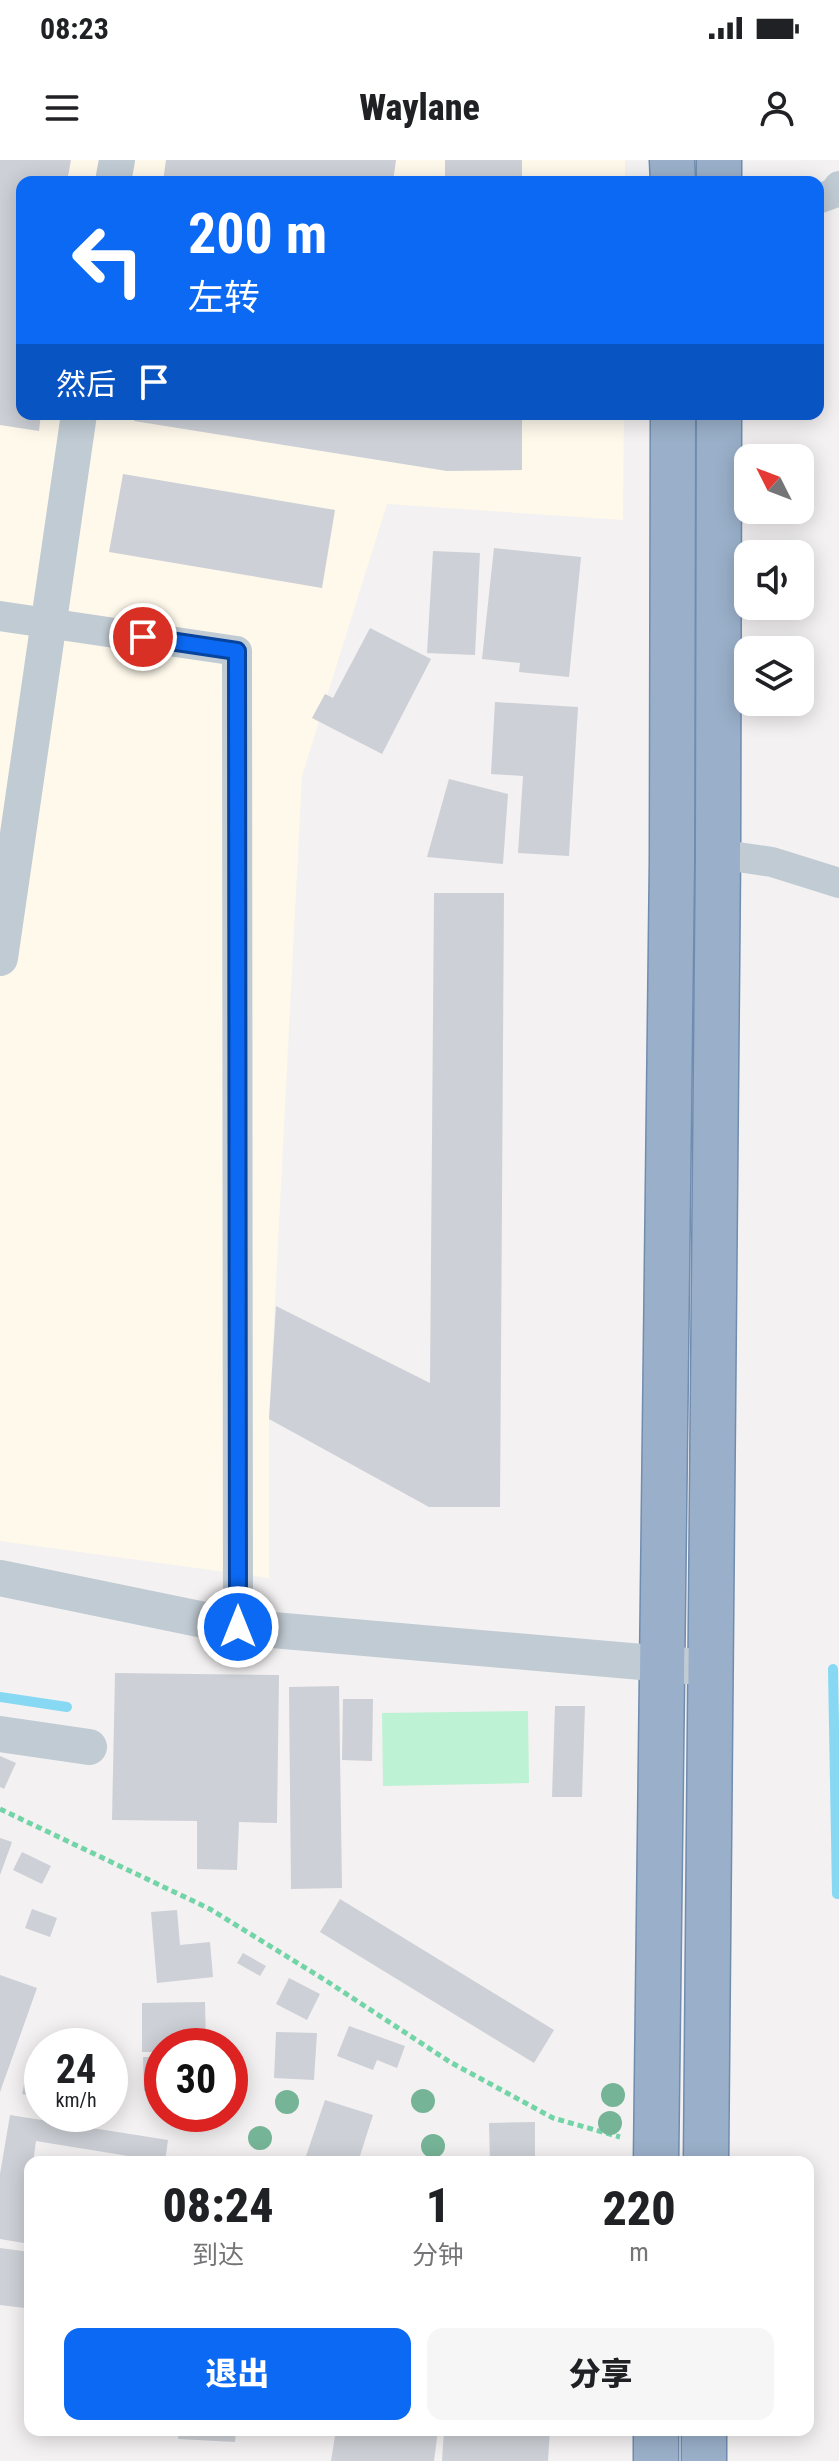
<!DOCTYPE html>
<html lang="zh">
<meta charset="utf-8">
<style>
:root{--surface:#fff;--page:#f6f6f6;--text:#202124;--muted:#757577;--accent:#0b69f3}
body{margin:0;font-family:"Roboto Condensed","Noto Sans SC",sans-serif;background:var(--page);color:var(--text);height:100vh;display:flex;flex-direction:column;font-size:30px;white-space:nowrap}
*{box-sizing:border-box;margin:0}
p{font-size:26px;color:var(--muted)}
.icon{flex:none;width:44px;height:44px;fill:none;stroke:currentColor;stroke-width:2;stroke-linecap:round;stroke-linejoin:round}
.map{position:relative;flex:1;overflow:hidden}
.details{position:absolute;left:24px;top:1996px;width:790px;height:280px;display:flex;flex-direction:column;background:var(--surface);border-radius:16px;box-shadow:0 4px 20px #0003}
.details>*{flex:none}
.hud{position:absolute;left:16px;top:16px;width:808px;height:244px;border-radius:16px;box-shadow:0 4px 20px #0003;background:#0b69f3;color:#fff;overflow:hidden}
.needle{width:52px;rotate:312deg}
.buttons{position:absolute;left:734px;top:284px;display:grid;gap:16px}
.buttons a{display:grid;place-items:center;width:80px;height:80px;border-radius:16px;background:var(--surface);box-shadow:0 4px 20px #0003;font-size:40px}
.speed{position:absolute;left:24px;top:1868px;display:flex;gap:16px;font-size:40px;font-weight:700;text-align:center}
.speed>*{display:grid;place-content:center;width:104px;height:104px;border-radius:50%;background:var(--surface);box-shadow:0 4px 20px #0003;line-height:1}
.speed small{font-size:20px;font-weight:400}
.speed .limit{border:12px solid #d22;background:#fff;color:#111}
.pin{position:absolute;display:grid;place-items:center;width:68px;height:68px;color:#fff;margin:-34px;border:4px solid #fff;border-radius:50%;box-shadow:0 2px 8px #0007}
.me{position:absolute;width:88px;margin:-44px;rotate:0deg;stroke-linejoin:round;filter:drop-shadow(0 0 6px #0008)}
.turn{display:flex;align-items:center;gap:28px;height:168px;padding:0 40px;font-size:36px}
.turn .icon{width:104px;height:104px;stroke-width:2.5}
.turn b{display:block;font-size:56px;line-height:68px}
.then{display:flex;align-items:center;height:76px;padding:0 40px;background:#0003;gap:16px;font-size:30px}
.eta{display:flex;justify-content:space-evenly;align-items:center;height:136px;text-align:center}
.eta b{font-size:48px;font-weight:800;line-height:56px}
.primary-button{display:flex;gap:16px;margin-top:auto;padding:16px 40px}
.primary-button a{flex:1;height:92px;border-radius:16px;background:var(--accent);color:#fff;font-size:32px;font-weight:800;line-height:92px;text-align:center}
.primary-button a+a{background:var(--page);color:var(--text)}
.status{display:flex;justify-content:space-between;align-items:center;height:56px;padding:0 40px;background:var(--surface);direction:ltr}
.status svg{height:22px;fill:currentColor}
header{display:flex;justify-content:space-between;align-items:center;height:104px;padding:0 40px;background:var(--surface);font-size:36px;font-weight:800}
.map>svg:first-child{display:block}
.commercial{fill:#fef9eb}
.green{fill:#bdf3d4}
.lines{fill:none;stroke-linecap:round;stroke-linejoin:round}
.stream{stroke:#87d9f3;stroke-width:10}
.building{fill:#cdd0d6}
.trunk-casing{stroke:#708caf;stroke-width:47}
.path{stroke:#72d4a7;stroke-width:5;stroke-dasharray:6 4;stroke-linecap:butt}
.minor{stroke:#c1cbd3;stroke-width:30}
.tertiary{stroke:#c1cbd3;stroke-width:36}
.trunk{stroke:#9ab0ca;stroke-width:44}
.tree{fill:#76b497}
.route-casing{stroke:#07449e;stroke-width:20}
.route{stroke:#0b69f3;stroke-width:14}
</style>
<div class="status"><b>08:23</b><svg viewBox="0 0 49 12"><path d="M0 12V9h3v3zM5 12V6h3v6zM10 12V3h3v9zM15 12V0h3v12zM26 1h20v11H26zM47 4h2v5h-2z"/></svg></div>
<header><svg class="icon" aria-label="menu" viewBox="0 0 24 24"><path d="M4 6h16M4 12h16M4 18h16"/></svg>Waylane<svg class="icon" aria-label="person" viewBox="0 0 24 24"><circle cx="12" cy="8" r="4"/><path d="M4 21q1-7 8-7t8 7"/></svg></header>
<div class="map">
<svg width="839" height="2301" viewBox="0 0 839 2301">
<rect width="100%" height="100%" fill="#f3f1f1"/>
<polygon class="commercial" points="0,0 625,0 625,22 22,22 22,254 624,254 623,360 387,344 302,616 269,1259 269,1418 0,1381"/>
<polygon class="green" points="528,1551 529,1623 383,1626 382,1553"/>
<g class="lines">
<g class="stream">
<polyline points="833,1509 837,1734 839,1734"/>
<polyline points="0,1537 67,1547"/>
</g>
</g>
<g class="building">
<polygon points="0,0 71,0 67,22 22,22 22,111 16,152 22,153 22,254 41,254 39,271 0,265"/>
<polygon points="166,0 396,0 393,22 163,22"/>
<rect x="445" y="0" width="77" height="22"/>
<polygon points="135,254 522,254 522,310 447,311 134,261"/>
<polygon points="123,314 335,350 322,428 109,392"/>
<polygon points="494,388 581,397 569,517 519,512 520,503 482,499"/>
<polygon points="433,391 480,393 475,495 427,493"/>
<polygon points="370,468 431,499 382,594 312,558 325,534 333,538"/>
<polygon points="495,542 578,547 569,696 518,693 523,616 491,614"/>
<polygon points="449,619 508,634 503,704 427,697"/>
<polygon points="434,733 504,733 500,1347 429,1347 269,1259 276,1146 430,1223"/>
<polygon points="115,1513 279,1515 277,1663 239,1662 237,1710 197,1709 197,1661 112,1660"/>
<polygon points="339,1526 342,1728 291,1729 289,1527"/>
<polygon points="343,1539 373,1539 372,1601 342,1600"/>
<polygon points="555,1546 585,1546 582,1637 552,1637"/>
<polygon points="0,1596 16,1603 4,1629 0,1627"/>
<polygon points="0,1678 12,1682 0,1715"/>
<polygon points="22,1692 51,1706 42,1724 13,1710"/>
<polygon points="340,1739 554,1870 534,1903 320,1772"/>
<polygon points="32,1749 57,1758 50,1777 25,1768"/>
<polygon points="177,1750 180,1785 210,1782 213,1817 157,1823 151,1752"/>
<polygon points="243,1793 266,1806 260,1816 237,1803"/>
<polygon points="0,1815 37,1828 0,1932"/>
<polygon points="289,1818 320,1834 307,1860 276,1844"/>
<polygon points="205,1842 206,1886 162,1886 162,1892 142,1892 142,1843"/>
<polygon points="349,1866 405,1886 397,1908 377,1900 373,1910 337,1896"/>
<polygon points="276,1872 317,1873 314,1920 274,1918"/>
<polygon points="31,1893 42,1895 42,1938 22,1934"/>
<polygon points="143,1897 162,1897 162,1931 144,1931"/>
<polygon points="110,1909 118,1911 111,1944 110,1944"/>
<polygon points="325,1940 373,1955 358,2002 304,2002"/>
<polygon points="10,1955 168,1980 165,2002 36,1981 33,2002 30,2002 30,2084 0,2079 0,2014"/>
<polygon points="535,1962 535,2002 490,2002 489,1963"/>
<polygon points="0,2088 30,2092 25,2148 0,2145"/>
<polygon points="179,2270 236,2270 235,2282 178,2279"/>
<polygon points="336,2270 438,2270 434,2301 331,2301"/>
<polygon points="444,2270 550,2270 548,2301 442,2301"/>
</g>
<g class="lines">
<g class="trunk-casing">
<g id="trunk">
<polyline points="672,0 673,22"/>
<polyline points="719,0 719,22"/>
<polyline points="656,2002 672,701 673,254"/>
<polyline points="706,2002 718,694 719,254"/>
<polyline points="656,2301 656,2270"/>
<polyline points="704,2301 704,2270"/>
</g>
</g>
<polyline class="path" points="0,1649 210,1749 325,1820 450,1902 553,1958 620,1977"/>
<g class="minor">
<polyline points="818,39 834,33 839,26"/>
<polyline points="0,456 237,491 238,1467"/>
<polyline points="718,694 772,702 839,723"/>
</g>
<g class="tertiary">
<polyline points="113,22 117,0"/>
<polyline points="0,798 79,254"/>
<polyline points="0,1418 238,1467 711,1508"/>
<polyline points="0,1574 89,1587"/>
</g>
<use href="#trunk" class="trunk"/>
</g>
<g class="tree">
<circle cx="613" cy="1935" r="12"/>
<circle cx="423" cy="1941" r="12"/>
<circle cx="287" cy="1942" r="12"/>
<circle cx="610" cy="1963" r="12"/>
<circle cx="260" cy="1978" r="12"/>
<circle cx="433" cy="1986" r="12"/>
</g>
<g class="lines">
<g class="route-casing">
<polyline id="route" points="143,477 237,491 238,1467"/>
</g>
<use href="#route" class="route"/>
</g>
</svg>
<div class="buttons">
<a><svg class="needle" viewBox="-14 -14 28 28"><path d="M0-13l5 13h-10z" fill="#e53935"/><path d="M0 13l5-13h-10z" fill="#757577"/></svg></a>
<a><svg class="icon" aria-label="sound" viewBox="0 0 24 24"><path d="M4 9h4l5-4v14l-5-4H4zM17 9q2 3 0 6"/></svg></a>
<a><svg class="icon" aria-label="layers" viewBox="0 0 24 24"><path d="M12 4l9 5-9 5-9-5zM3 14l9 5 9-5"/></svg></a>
</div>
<div class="speed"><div>24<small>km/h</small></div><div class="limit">30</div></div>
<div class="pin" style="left:143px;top:477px;background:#d93025"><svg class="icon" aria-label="arrive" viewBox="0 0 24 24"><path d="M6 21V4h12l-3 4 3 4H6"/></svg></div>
<svg class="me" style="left:238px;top:1467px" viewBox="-20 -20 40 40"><circle r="17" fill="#0b69f3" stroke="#fff" stroke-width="3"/><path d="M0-11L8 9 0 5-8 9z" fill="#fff"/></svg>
<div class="hud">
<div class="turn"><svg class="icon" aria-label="left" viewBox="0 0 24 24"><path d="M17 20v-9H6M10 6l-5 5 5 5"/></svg><div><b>200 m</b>左转</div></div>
<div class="then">然后<svg class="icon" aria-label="arrive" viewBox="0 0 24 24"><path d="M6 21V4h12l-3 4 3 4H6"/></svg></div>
</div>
<section class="details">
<div class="eta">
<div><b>08:24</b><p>到达</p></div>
<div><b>1</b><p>分钟</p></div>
<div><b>220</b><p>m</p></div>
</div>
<div class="primary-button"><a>退出</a><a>分享</a></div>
</section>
</div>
